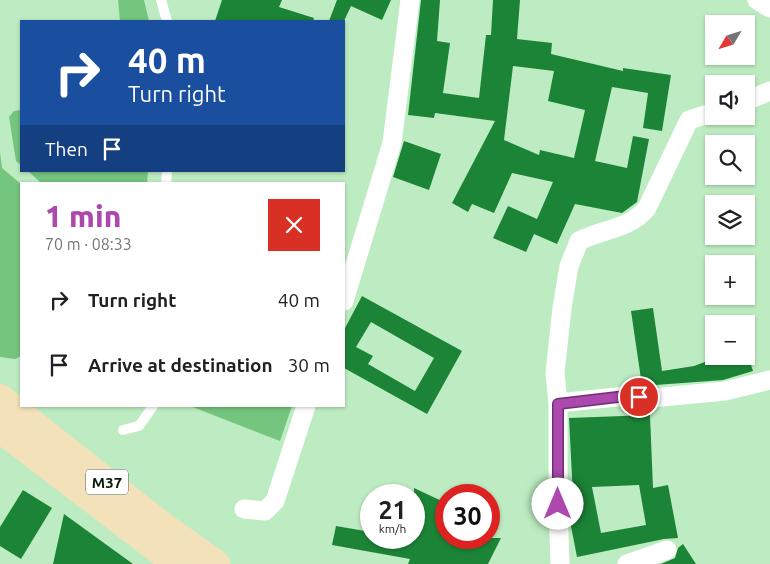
<!DOCTYPE html>
<meta charset="utf-8">
<style>
:root{--surface:#fff;--page:#f2f2f2;--text:#202124;--muted:#757577;--accent:#ac48ae}
body{margin:0;font-family:Ubuntu,sans-serif;background:var(--page);color:var(--text);height:100vh;display:flex;flex-direction:column;font-size:19px;white-space:nowrap}
*{box-sizing:border-box;margin:0}
p{font-size:16px;color:var(--muted)}
.icon{flex:none;width:28px;height:28px;fill:none;stroke:currentColor;stroke-width:2;stroke-linecap:round;stroke-linejoin:round}
.map{position:relative;flex:1;overflow:hidden}
.side{position:absolute;left:20px;top:182px;width:325px;height:225px;display:flex;flex-direction:column;background:var(--surface);border-radius:0px;box-shadow:0 1px 4px #0004}
.side>*{flex:none}
.banner{position:absolute;left:20px;top:20px;width:325px;height:152px;border-radius:0px;box-shadow:0 1px 4px #0004;background:#1a4fa0;color:#fff;overflow:hidden}
.needle{width:32px;rotate:232deg}
.tools{position:absolute;left:705px;top:15px;display:grid;gap:10px}
.tools a{display:grid;place-items:center;width:50px;height:50px;border-radius:0px;background:var(--surface);box-shadow:0 1px 4px #0004;font-size:25px}
.speed{position:absolute;left:360px;top:484px;display:flex;gap:10px;font-size:25px;font-weight:700;text-align:center}
.speed>*{display:grid;place-content:center;width:65px;height:65px;border-radius:50%;background:var(--surface);box-shadow:0 1px 4px #0004;line-height:1}
.speed small{font-size:12px;font-weight:400}
.speed .limit{border:8px solid #d22;background:#fff;color:#111}
.pin{position:absolute;display:grid;place-items:center;width:42px;height:42px;color:#fff;margin:-21px;border:2px solid #fff;border-radius:50%;box-shadow:0 1px 5px #0007}
.me{position:absolute;width:55px;margin:-28px;rotate:0deg;stroke-linejoin:round;filter:drop-shadow(0 0 4px #0008)}
.turn{display:flex;align-items:center;gap:18px;height:105px;padding:0 25px;font-size:22px}
.turn .icon{width:65px;height:65px;stroke-width:2.5}
.turn b{display:block;font-size:35px;line-height:42px}
.then{display:flex;align-items:center;height:48px;padding:0 25px;background:#0003;gap:10px;font-size:19px}
.round{display:grid;place-items:center;flex:none;width:52px;height:52px;border-radius:0px;background:var(--page)}
.head{display:flex;align-items:center;justify-content:space-between;height:85px;padding:0 25px}
h1{font-size:30px;font-weight:800;line-height:38px;color:var(--accent)}
ul{padding:0;list-style:none}
li{display:flex;align-items:center;gap:15px;height:65px;padding:0 25px}
li div{flex:1}
li b{display:block;font-size:19px}
li em{font-style:normal}
.map>svg:first-child{display:block}
.green{fill:#74c57e}
.building{fill:#1c8436;fill-rule:evenodd}
.lines{fill:none;stroke-linecap:round;stroke-linejoin:round}
.lane{stroke:#fff;stroke-width:10}
.street{stroke:#fff;stroke-width:19}
.primary{stroke:#f2e1b9;stroke-width:28}
.route-casing{stroke:#702f71;stroke-width:12}
.route{stroke:#ac48ae;stroke-width:9}
.labels{text-anchor:middle;dominant-baseline:central;stroke-width:4.5;stroke-linejoin:round;paint-order:stroke}
.shield{fill:#fff;stroke:#535f54;stroke-width:1}
.shield-label{font-size:15px;font-weight:bold;fill:#091a0b}
</style>
<div class="map">
<svg width="770" height="564" viewBox="0 0 770 564">
<rect width="100%" height="100%" fill="#beecc2"/>
<g class="green">
<polygon points="118,0 144,0 149,21 120,21"/>
<polygon points="21,110 21,165 16,161 9,117 14,111"/>
<polygon points="0,152 2,168 21,184 21,356 15,359 0,357"/>
<polygon points="28,171 148,171 147,184 42,184"/>
<polygon points="190,406 292,406 280,441"/>
</g>
<g class="building">
<polygon points="222,0 282,0 279,7 314,18 313,21 215,21"/>
<polygon points="337,0 391,0 382,20 351,6 344,21 329,21"/>
<path d="M421 0H440L437 41 450 43 443 93 479 98 486 35H491L493 0H520L517 39 552 43 551 54 623 71V68L671 75 662 131 643 128 648 93 612 87 595 161 627 168 633 136 649 139 637 202 622 213 575 204 557 244 534 234 526 252 493 238 508 206 537 219 553 182 512 173 494 213 472 204 468 212 452 203 495 121 435 113 434 118 408 115ZM513 66 554 71 548 101 585 110 574 158 540 150 539 155 504 140Z"/>
<polygon points="404,141 441,154 429,190 393,177"/>
<path d="M362 296 462 351 427 414 344 368V330ZM371 322 434 358 415 391 368 364 373 356 356 347Z"/>
<polygon points="653,308 662,371 694,366 721,356 748,356 753,371 723,380 642,386 631,311"/>
<path d="M650 415 653 488 668 485 678 538 664 539 577 557 570 521 569 496H573L569 418ZM639 485 646 525 601 533 592 487Z"/>
<polygon points="414,488 446,503 446,538 501,538 488,564 408,564 410,559 332,545 336,526 371,532 371,538 414,538"/>
<polygon points="23,490 52,508 21,559 0,546 0,527"/>
<polygon points="64,514 133,564 53,564"/>
<polygon points="683,544 696,564 661,564 675,558 678,548"/>
</g>
<g class="lines">
<g class="lane">
<polyline points="161,0 167,21"/>
<polyline points="166,184 167,171"/>
<polyline points="123,430 139,426 153,406"/>
</g>
<g class="street">
<polyline points="757,0 770,8"/>
<polyline points="746,101 770,91"/>
<polyline points="344,301 392,143 410,0"/>
<polyline points="558,403 626,396 652,398 725,391 770,380"/>
<polyline points="244,509 265,511 275,501 306,406"/>
<path d="M560 564 558 504V403L555 373 562 308 569 266 579 241C603 229 630 229 647 208L689 120 714 112"/>
<polyline points="627,564 667,550"/>
</g>
<g class="primary">
<polyline points="0,398 164,527 216,564"/>
<polyline points="0,429 177,564"/>
</g>
</g>
<g class="lines">
<g class="route-casing">
<polyline id="route" points="558,504 558,404 626,396 639,397"/>
</g>
<use href="#route" class="route"/>
</g>
<g class="labels">
<rect class="shield" x="86" y="469.5" width="42" height="25" rx="4"/>
<g class="shield-label">
<text x="107" y="482">M37</text>
</g>
</g>
</svg>
<div class="tools">
<a><svg class="needle" viewBox="-14 -14 28 28"><path d="M0-13l5 13h-10z" fill="#e53935"/><path d="M0 13l5-13h-10z" fill="#757577"/></svg></a>
<a><svg class="icon" aria-label="sound" viewBox="0 0 24 24"><path d="M4 9h4l5-4v14l-5-4H4zM17 9q2 3 0 6"/></svg></a>
<a><svg class="icon" aria-label="search" viewBox="0 0 24 24"><circle cx="10" cy="10" r="6"/><path d="M15 15l6 6"/></svg></a>
<a><svg class="icon" aria-label="layers" viewBox="0 0 24 24"><path d="M12 4l9 5-9 5-9-5zM3 14l9 5 9-5"/></svg></a>
<a>+</a>
<a>−</a>
</div>
<div class="speed"><div>21<small>km/h</small></div><div class="limit">30</div></div>
<div class="pin" style="left:639px;top:397px;background:#d93025"><svg class="icon" aria-label="arrive" viewBox="0 0 24 24"><path d="M6 21V4h12l-3 4 3 4H6"/></svg></div>
<svg class="me" style="left:558px;top:504px" viewBox="-20 -20 40 40"><circle r="19" fill="#fff"/><path d="M0-13L10 11 0 6-10 11z" fill="#ac48ae"/></svg>
<div class="banner">
<div class="turn"><svg class="icon" aria-label="right" viewBox="0 0 24 24"><path d="M7 20v-9h11M14 6l5 5-5 5"/></svg><div><b>40 m</b>Turn right</div></div>
<div class="then">Then<svg class="icon" aria-label="arrive" viewBox="0 0 24 24"><path d="M6 21V4h12l-3 4 3 4H6"/></svg></div>
</div>
<section class="side">
<div class="head"><div><h1>1 min</h1><p>70 m · 08:33</p></div><a class="round" style="background:#d93025;color:#fff"><svg class="icon" aria-label="close" viewBox="0 0 24 24"><path d="M6 6l12 12M18 6L6 18"/></svg></a></div>
<ul>
<li><svg class="icon" aria-label="right" viewBox="0 0 24 24"><path d="M7 20v-9h11M14 6l5 5-5 5"/></svg><div><b>Turn right</b></div><em>40 m</em></li>
<li><svg class="icon" aria-label="arrive" viewBox="0 0 24 24"><path d="M6 21V4h12l-3 4 3 4H6"/></svg><div><b>Arrive at destination</b></div><em>30 m</em></li>
</ul>
</section>
</div>
